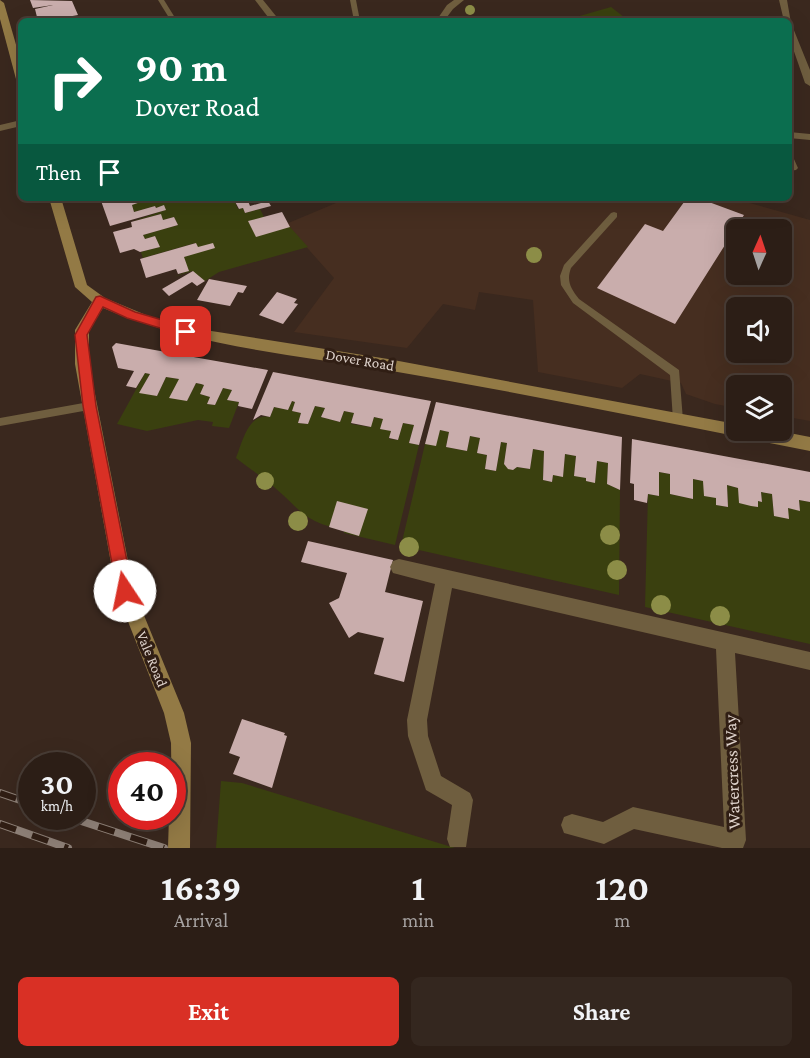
<!DOCTYPE html>
<style>
:root{--surface:#2c1e16;--page:#34271f;--text:#f1f3f6;--muted:#a6a2a1;--line:#483c35;--accent:#d93025}
body{margin:0;font-family:"Crimson Pro",serif;background:var(--page);color:var(--text);height:100vh;display:flex;flex-direction:column;font-size:22px;white-space:nowrap}
*{box-sizing:border-box;margin:0}
p{font-size:20px;color:var(--muted)}
.icon{flex:none;width:33px;height:33px;fill:none;stroke:currentColor;stroke-width:2;stroke-linecap:round;stroke-linejoin:round}
.map{position:relative;height:848px;overflow:hidden}
.drawer{display:flex;flex-direction:column;background:var(--surface);flex:1}
.drawer>*{flex:none}
.top-card{position:absolute;left:18px;top:18px;width:774px;height:183px;border-radius:9px;box-shadow:0 6px 24px #0002,0 0 0 2px var(--line);background:#0b6e4f;color:#fff;overflow:hidden}
.needle{width:39px;rotate:3deg}
.controls{position:absolute;left:726px;top:219px;display:grid;gap:12px}
.controls a{display:grid;place-items:center;width:66px;height:66px;border-radius:9px;background:var(--surface);box-shadow:0 6px 24px #0002,0 0 0 2px var(--line);font-size:30px}
.speed{position:absolute;left:18px;top:752px;display:flex;gap:12px;font-size:30px;font-weight:700;text-align:center}
.speed>*{display:grid;place-content:center;width:78px;height:78px;border-radius:50%;background:var(--surface);box-shadow:0 6px 24px #0002,0 0 0 2px var(--line);line-height:1}
.speed small{font-size:15px;font-weight:400}
.speed .limit{border:9px solid #d22;background:#fff;color:#111}
.pin{position:absolute;display:grid;place-items:center;width:51px;height:51px;color:#fff;margin:-26px;border-radius:12px;box-shadow:0 3px 9px #0006}
.me{position:absolute;width:66px;margin:-33px;rotate:349deg;stroke-linejoin:round;filter:drop-shadow(0 0 4px #0008)}
.turn{display:flex;align-items:center;gap:21px;height:126px;padding:0 18px;font-size:27px}
.turn .icon{width:78px;height:78px;stroke-width:2.5}
.turn b{display:block;font-size:42px;line-height:51px}
.then{display:flex;align-items:center;height:57px;padding:0 18px;background:#0003;gap:12px;font-size:22px}
.eta{display:flex;justify-content:space-evenly;align-items:center;height:102px;text-align:center}
.eta b{font-size:36px;font-weight:700;line-height:42px}
.action{display:flex;gap:12px;margin-top:auto;padding:12px 18px}
.action a{flex:1;height:69px;border-radius:9px;background:var(--accent);color:#fff;font-size:24px;font-weight:700;line-height:69px;text-align:center}
.action a+a{background:var(--page);color:var(--text)}
.map>svg:first-child{display:block}
.built{fill:#462e20;fill-rule:evenodd}
.green{fill:#3a400f}
.building{fill:#c9adac}
.lines{fill:none;stroke-linecap:round;stroke-linejoin:round}
.lane{fill:#6f5e3f;fill-rule:evenodd}
.street{fill:#6f5e3f;fill-rule:evenodd}
.secondary{fill:#937a45;fill-rule:evenodd}
.rail-casing{stroke:#8e8077;stroke-width:8}
.rail{stroke:#301e14;stroke-width:6;stroke-dasharray:17;stroke-linecap:butt}
.tree{fill:#8c8d47}
.route{fill:#d93025;stroke:#8d1f18;stroke-width:1.5}
.labels{text-anchor:middle;dominant-baseline:central;stroke-width:6;stroke-linejoin:round;paint-order:stroke}
.street-label{font-size:15px;fill:#ddd1ca;stroke:#301e14}
.near-street-label{font-size:18px;fill:#ddd1ca;stroke:#301e14}
</style>
<div class="map">
<svg width="810" height="848" viewBox="0 0 810 848">
<rect width="100%" height="100%" fill="#3a281e"/>
<path class="built" d="M348 198H732L810 220V421L782 416V386H736V408L715 404 686 394 681 383 640 374 622 388 538 372 533 300 479 292 475 310 443 304 407 348 294 332 334 278 286 224ZM736 230H782V274H736ZM736 308H782V352H736Z"/>
<g class="green">
<polygon points="611,7 629,21 562,21"/>
<polygon points="150,198 233,198 238,209 243,208 245,213 260,209 264,217 290,227 308,247 219,272 205,281 192,271 174,277 188,271 184,257 198,247 195,243 143,258 141,252 159,247 155,236 145,239 143,235 178,225 174,217 163,220 160,214 131,222 165,210 164,206 156,208 155,206 134,212 132,205"/>
<polygon points="145,373 150,374 140,392 157,396 166,377 179,379 187,401 196,383 204,385 200,394 210,397 207,404 215,405 223,388 232,390 228,400 239,402 229,428 212,426 213,422 198,420 147,431 117,424"/>
<path d="M292 401 295 402 292 411 301 413 298 423 308 424 315 406 325 408 321 417 340 422 344 411 354 413 351 424 370 427 374 417 383 419 391 431 389 439 398 440 403 423 414 425 409 443 419 445 395 545 344 533V530C304 522 302 511 274 487 262 476 248 468 236 458 243 441 248 413 270 417L274 407 288 410Z"/>
<polygon points="440,430 449,432 446,447 467,451 470,436 480,438 477,453 487,455 485,469 496,471 501,442 507,443 504,464 513,470 517,467 530,469 533,449 544,451 543,480 552,482 553,475 563,476 565,454 576,456 574,475 586,478 586,481 595,482 597,461 608,463 607,484 620,490 619,595 401,546 425,444"/>
<polygon points="659,472 670,474 670,494 693,499 693,479 703,481 716,498 717,505 728,507 727,485 738,488 758,507 758,501 762,502 761,492 772,494 774,516 788,508 800,510 799,500 810,502 810,644 645,607 648,494 659,496"/>
<polygon points="221,781 242,783 455,848 216,848"/>
</g>
<g class="building">
<polygon points="30,0 72,1 78,15 67,17 69,21 58,21 57,19 38,21 35,9 53,5 33,8"/>
<polygon points="100,198 152,198 132,205 134,212 155,206 156,208 164,205 166,210 110,226"/>
<polygon points="233,198 256,198 248,201 250,206 268,201 271,206 245,213 243,208 239,209"/>
<polygon points="687,198 698,198 744,215 675,324 597,288 645,224 663,231"/>
<polygon points="282,212 290,227 256,237 248,221"/>
<polygon points="161,214 163,220 174,217 178,225 143,235 145,239 155,236 160,247 140,252 134,249 120,253 113,232 132,227 131,222"/>
<polygon points="196,243 198,247 213,243 215,248 184,257 189,271 178,274 176,269 146,278 140,259"/>
<polygon points="193,271 205,281 197,286 192,282 169,296 162,289"/>
<polygon points="209,279 247,286 243,293 238,292 230,306 197,300"/>
<polygon points="277,292 297,299 294,303 298,304 283,324 259,315"/>
<polygon points="116,343 199,358 268,370 252,409 238,406 239,402 227,400 232,390 223,388 215,405 207,404 210,397 200,394 204,385 201,384 196,383 187,401 169,398 179,379 166,377 157,396 139,393 150,374 145,373 136,388 126,386 134,371 118,368 112,347"/>
<polygon points="273,372 431,401 419,445 409,443 414,425 403,423 398,440 389,438 391,431 380,429 383,419 374,417 371,427 351,423 354,413 344,411 340,422 321,417 325,408 315,406 308,424 298,423 301,413 292,411 295,402 292,401 288,410 274,407 270,417 261,415 253,420"/>
<polygon points="436,402 622,437 620,490 607,484 608,463 597,461 595,483 586,481 586,478 574,476 576,456 565,454 563,477 553,475 552,482 543,480 544,451 533,449 530,469 517,467 513,470 508,469 504,464 507,443 501,442 496,471 485,469 487,455 477,453 480,438 470,436 467,451 446,447 449,432 440,430 436,446 425,444"/>
<polygon points="632,439 810,472 810,502 799,500 800,511 788,508 789,519 774,516 772,494 761,492 762,502 758,501 758,507 751,506 739,503 738,488 727,485 728,507 716,505 716,498 704,496 703,481 693,479 693,499 670,494 670,474 659,472 659,496 648,494 647,503 634,500 634,484 630,483"/>
<polygon points="337,501 368,509 359,536 329,527"/>
<polygon points="308,541 393,560 385,592 423,601 404,682 374,674 384,638 358,632 349,638 329,603 339,598 347,573 301,562"/>
<polygon points="242,719 285,733 284,735 287,736 272,788 233,774 240,757 229,753"/>
</g>
<g class="lines">
<g class="lane">
<polygon points="158,0 164,0 177,21 171,21"/>
<polygon points="350,0 356,0 360,21 354,21"/>
<path d="M614 212 617 213V217L571 268C566 281 571 289 579 299L679 370 683 420 682 423H674L673 420 670 375 573 303 561 285 560 276 564 265 611 213Z"/>
<polygon points="89,402 93,403 94,406 93,409 89,410 0,426 0,418"/>
</g>
<g class="street">
<polygon points="255,0 263,0 280,21 271,21"/>
<polygon points="454,0 464,0 453,9 444,21 436,21 447,5"/>
<polygon points="779,0 787,0 791,23 810,70 810,86 805,83 789,37 789,21 784,21"/>
<polygon points="21,120 21,126 0,131 0,125"/>
<polygon points="789,132 810,134 810,140 789,138"/>
<polygon points="789,156 793,157 798,168 796,170 789,171"/>
<polygon points="399,559 810,652 810,670 735,653 746,840 743,848 722,848 634,829 604,844 564,833 561,825 564,817 572,814 603,822 633,807 724,827 716,649 452,588 427,720 428,736 441,776 470,793 473,800 466,847 450,847 447,839 452,805 426,790 408,736 407,720 435,584 393,573 390,567 393,561"/>
</g>
<g class="secondary">
<polygon points="0,0 4,3 21,62 21,82 16,79 0,19"/>
<path d="M49 198H61L87 285 105 298 146 315 186 327 388 359 736 424V430H774L810 437V451C669 423 528 394 386 370 290 354 192 346 103 308L89 330V364L134 591 184 713 191 743 190 848H168L169 816H172L171 743 164 713 116 591 75 364V330L92 302 75 287Z"/>
</g>
<g class="rail-casing">
<g id="rail">
<polyline points="0,793 32,804"/>
<polyline points="66,816 164,848"/>
<polyline points="0,824 68,848"/>
</g>
</g>
<use href="#rail" class="rail"/>
</g>
<g class="tree">
<circle cx="470" cy="10" r="5"/>
<circle cx="534" cy="255" r="8"/>
<circle cx="265" cy="481" r="9"/>
<circle cx="298" cy="521" r="10"/>
<circle cx="610" cy="535" r="10"/>
<circle cx="409" cy="547" r="10"/>
<circle cx="617" cy="570" r="10"/>
<circle cx="661" cy="605" r="10"/>
<circle cx="720" cy="616" r="10"/>
</g>
<polygon class="route" points="100,296 135,312 190,328 192,332 186,336 127,318 103,307 87,335 96,406 133,591 130,597 125,599 119,597 117,591 83,406 75,335 96,297"/>
<g class="labels">
<g class="street-label">
<text transform="translate(360 360) rotate(10)">Dover Road</text>
<text transform="translate(152 659) rotate(68)">Vale Road</text>
</g>
<g class="near-street-label">
<text transform="translate(732 772) rotate(-92)">Watercress Way</text>
</g>
</g>
</svg>
<div class="controls">
<a><svg class="needle" viewBox="-14 -14 28 28"><path d="M0-13l5 13h-10z" fill="#e53935"/><path d="M0 13l5-13h-10z" fill="#a6a2a1"/></svg></a>
<a><svg class="icon" aria-label="sound" viewBox="0 0 24 24"><path d="M4 9h4l5-4v14l-5-4H4zM17 9q2 3 0 6"/></svg></a>
<a><svg class="icon" aria-label="layers" viewBox="0 0 24 24"><path d="M12 4l9 5-9 5-9-5zM3 14l9 5 9-5"/></svg></a>
</div>
<div class="speed"><div>30<small>km/h</small></div><div class="limit">40</div></div>
<div class="pin" style="left:186px;top:332px;background:#d93025"><svg class="icon" aria-label="arrive" viewBox="0 0 24 24"><path d="M6 21V4h12l-3 4 3 4H6"/></svg></div>
<svg class="me" style="left:125px;top:591px" viewBox="-20 -20 40 40"><circle r="19" fill="#fff"/><path d="M0-13L10 11 0 6-10 11z" fill="#d93025"/></svg>
<div class="top-card">
<div class="turn"><svg class="icon" aria-label="right" viewBox="0 0 24 24"><path d="M7 20v-9h11M14 6l5 5-5 5"/></svg><div><b>90 m</b>Dover Road</div></div>
<div class="then">Then<svg class="icon" aria-label="arrive" viewBox="0 0 24 24"><path d="M6 21V4h12l-3 4 3 4H6"/></svg></div>
</div>
</div>
<section class="drawer">
<div class="eta">
<div><b>16:39</b><p>Arrival</p></div>
<div><b>1</b><p>min</p></div>
<div><b>120</b><p>m</p></div>
</div>
<div class="action"><a>Exit</a><a>Share</a></div>
</section>
